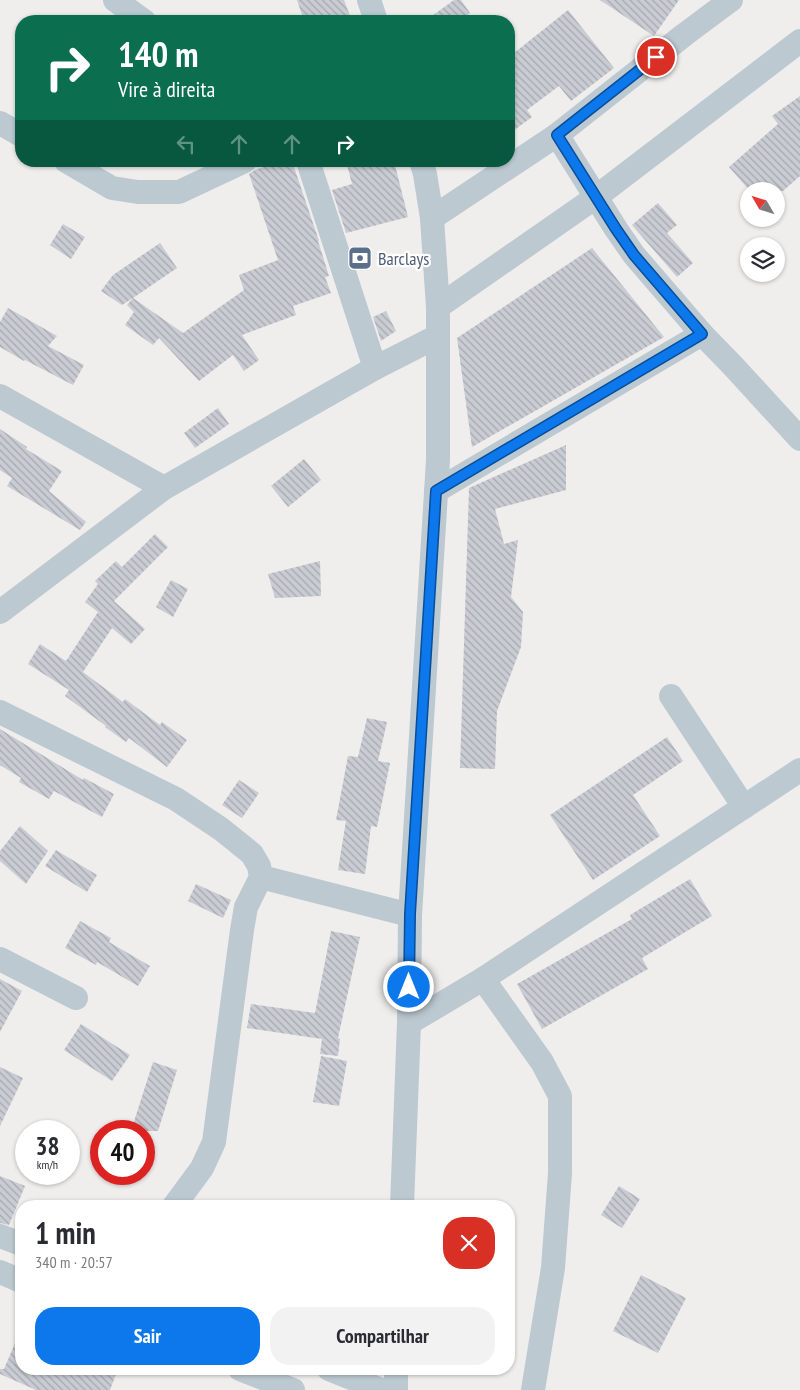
<!DOCTYPE html>
<html lang="pt">
<meta charset="utf-8">
<style>
:root{--surface:#fff;--page:#f2f2f3;--text:#2b2b33;--muted:#7c7c81;--accent:#0c78eb}
body{margin:0;font-family:"PT Sans Narrow",sans-serif;background:var(--page);color:var(--text);height:100vh;display:flex;flex-direction:column;font-size:19px;white-space:nowrap}
*{box-sizing:border-box;margin:0}
p{font-size:16px;color:var(--muted)}
.icon{flex:none;width:28px;height:28px;fill:none;stroke:currentColor;stroke-width:2;stroke-linecap:round;stroke-linejoin:round}
.map{position:relative;flex:1;overflow:hidden}
.side{position:absolute;left:15px;top:1200px;width:500px;height:175px;display:flex;flex-direction:column;background:var(--surface);border-radius:20px;box-shadow:0 1px 4px #0004}
.side>*{flex:none}
.hud{position:absolute;left:15px;top:15px;width:500px;height:152px;border-radius:20px;box-shadow:0 1px 4px #0004;background:#0b6e4f;color:#fff;overflow:hidden}
.needle{width:32px;rotate:309deg}
.controls{position:absolute;left:740px;top:182px;display:grid;gap:10px}
.controls a{display:grid;place-items:center;width:45px;height:45px;border-radius:50%;background:var(--surface);box-shadow:0 1px 4px #0004;font-size:25px}
.speed{position:absolute;left:15px;top:1120px;display:flex;gap:10px;font-size:25px;font-weight:700;text-align:center}
.speed>*{display:grid;place-content:center;width:65px;height:65px;border-radius:50%;background:var(--surface);box-shadow:0 1px 4px #0004;line-height:1}
.speed small{font-size:12px;font-weight:400}
.speed .limit{border:8px solid #d22;background:#fff;color:#111}
.pin{position:absolute;display:grid;place-items:center;width:42px;height:42px;color:#fff;margin:-21px;border:2px solid #fff;border-radius:50%;box-shadow:0 1px 5px #0007}
.me{position:absolute;width:55px;margin:-28px;rotate:0deg;stroke-linejoin:round;filter:drop-shadow(0 0 4px #0008)}
.turn{display:flex;align-items:center;gap:18px;height:105px;padding:0 20px;font-size:22px}
.turn .icon{width:65px;height:65px;stroke-width:2.5}
.turn b{display:block;font-size:35px;line-height:42px}
.lanes{display:flex;align-items:center;height:48px;padding:0 20px;background:#0003;justify-content:center;gap:25px;direction:ltr}
.lanes .off{opacity:.35}
.round{display:grid;place-items:center;flex:none;width:52px;height:52px;border-radius:20px;background:var(--page)}
.summary{display:flex;align-items:center;justify-content:space-between;height:85px;padding:0 20px}
h1{font-size:30px;font-weight:600;line-height:38px}
.cta{display:flex;gap:10px;margin-top:auto;padding:10px 20px}
.cta a{flex:1;height:58px;border-radius:20px;background:var(--accent);color:#fff;font-size:20px;font-weight:600;line-height:58px;text-align:center}
.cta a+a{background:var(--page);color:var(--text)}
.map>svg:first-child{display:block}
.building{fill:url(#building-back-hatch)}
.lines{fill:none;stroke-linecap:round;stroke-linejoin:round}
.minor{stroke:#bcc9d1;stroke-width:24}
.route-casing{stroke:#084e99;stroke-width:12}
.route{stroke:#0c78eb;stroke-width:9}
.labels{text-anchor:middle;dominant-baseline:central;stroke-width:4.5;stroke-linejoin:round;paint-order:stroke}
.service-label{font-size:18px;fill:#4e5e75;stroke:#fff;text-anchor:start}
</style>
<div class="map">
<svg width="800" height="1390" viewBox="0 0 800 1390">
<defs>
<pattern id="building-back-hatch" width="6" height="6" patternUnits="userSpaceOnUse" patternTransform="scale(1.25)"><rect width="6" height="6" fill="#c9ccd2"/><path d="M-1 5l2 2M0 0l6 6M5-1l2 2" fill="none" stroke="#a5a8ae"/></pattern>
</defs>
<rect width="100%" height="100%" fill="#f0eded"/>
<g class="building">
<polygon points="297,0 344,0 352,21 304,21"/>
<polygon points="454,0 461,0 470,13 460,21 425,21"/>
<polygon points="600,0 679,0 654,36"/>
<polygon points="568,10 614,68 571,101 559,86 527,110 532,117 509,134 509,57"/>
<polygon points="800,96 800,176 783,191 750,191 729,167 778,124 772,116"/>
<polygon points="281,161 292,161 319,241 318,241 329,276 325,277 331,293 293,306 296,315 242,335 259,360 244,371 233,355 199,381 159,338 153,345 125,325 134,312 127,305 133,298 122,305 101,291 113,275 160,243 177,268 133,298 183,333 244,290 239,275 278,260 249,174 255,170"/>
<polygon points="346,161 394,161 408,217 346,233 332,190 352,184"/>
<polygon points="658,203 677,225 667,233 693,263 677,277 632,225"/>
<polygon points="63,224 85,237 71,259 50,245"/>
<polygon points="592,248 664,337 472,447 457,338"/>
<polygon points="8,308 57,336 48,346 84,365 73,385 25,360 24,361 0,347 0,322"/>
<polygon points="386,311 396,331 381,341 373,317"/>
<polygon points="218,408 229,424 195,448 184,433"/>
<polygon points="0,429 27,447 26,449 62,471 49,491 86,522 80,530 7,486 12,478 0,470"/>
<polygon points="566,445 566,490 495,509 504,544 518,540 511,597 523,612 521,647 497,711 495,769 460,768 469,488"/>
<polygon points="304,459 321,480 288,507 271,486"/>
<polygon points="155,534 168,547 114,601 145,629 131,644 112,628 83,672 123,702 125,699 160,725 162,722 187,740 167,767 129,738 126,742 105,727 106,726 65,696 69,690 28,664 40,644 66,661 98,612 85,602 98,584 95,581 116,561 122,567"/>
<polygon points="320,561 321,596 275,598 268,574"/>
<polygon points="171,580 188,589 173,617 156,607"/>
<polygon points="367,718 387,722 378,761 390,763 377,827 371,826 365,874 338,870 346,821 336,820 348,756 358,757"/>
<polygon points="0,729 83,780 84,778 114,794 102,817 54,791 49,799 19,782 21,778 0,765"/>
<polygon points="667,737 683,761 633,795 660,836 593,880 550,815"/>
<polygon points="239,780 259,793 242,818 222,805"/>
<polygon points="20,826 48,851 26,884 0,861 0,851"/>
<polygon points="56,850 97,875 87,892 45,866"/>
<polygon points="690,879 712,916 642,958 648,969 542,1029 517,984 632,919 630,915"/>
<polygon points="196,884 231,900 223,918 188,901"/>
<polygon points="80,921 111,938 109,942 150,966 138,986 97,962 96,965 65,948"/>
<polygon points="331,931 360,937 338,1038 340,1039 338,1056 320,1054 322,1039 247,1028 251,1004 315,1013"/>
<polygon points="0,979 22,991 0,1032"/>
<polygon points="81,1024 130,1055 112,1081 64,1050"/>
<polygon points="321,1056 347,1061 339,1106 313,1102"/>
<polygon points="153,1062 177,1070 158,1131 131,1131"/>
<polygon points="0,1067 23,1078 0,1126"/>
<polygon points="0,1176 25,1186 9,1225 0,1223"/>
<polygon points="619,1186 640,1199 622,1228 601,1215"/>
<polygon points="641,1275 686,1298 658,1353 613,1331"/>
<polygon points="21,1329 21,1369 118,1369 110,1390 36,1390 0,1374 0,1369 4,1369"/>
</g>
<g class="lines">
<g class="minor">
<polyline points="115,0 144,21"/>
<polyline points="369,0 376,21"/>
<polyline points="0,123 21,135"/>
<polyline points="557,135 616,229 634,255 702,334 734,367 800,439"/>
<polyline points="66,161 112,188 138,192 179,192 245,161"/>
<polyline points="308,161 375,368"/>
<polyline points="432,218 557,135 684,35 731,0"/>
<polyline points="438,307 596,197 800,41"/>
<polyline points="0,396 164,488"/>
<polyline points="436,491 702,334"/>
<polyline points="0,612 164,488 375,368 438,336"/>
<polyline points="671,696 744,807"/>
<polyline points="0,712 176,799 221,829 252,854 259,866 261,877 246,907 242,930 214,1142 202,1168 174,1206"/>
<polyline points="261,877 410,915"/>
<polyline points="0,959 76,998"/>
<polyline points="483,979 542,1062 560,1096 560,1173 553,1268 533,1390"/>
<polyline points="409,1023 483,979 800,770"/>
<polyline points="402,1206 409,1023 410,915 438,460 438,307 432,218 425,174 421,161"/>
<polyline points="0,1236 21,1244"/>
<polyline points="0,1272 21,1281"/>
<polyline points="240,1369 293,1390"/>
<polyline points="329,1369 381,1390"/>
<polyline points="396,1390 396,1369"/>
</g>
</g>
<g class="lines">
<g class="route-casing">
<polyline id="route" points="409,987 410,914 436,491 702,334 634,255 616,229 557,135 656,57"/>
</g>
<use href="#route" class="route"/>
</g>
<defs>
<g id="bank-square" transform="scale(1.25)"><rect x="-9" y="-9" width="18" height="18" rx="4" fill="#5c6f8a" stroke="#fff"/><path d="M-6-4H6V4H-6ZM0-2.3a2.3 2.3 0 1 0 0 4.6a2.3 2.3 0 1 0 0-4.6Z" fill="#fff"/></g>
</defs>
<g fill-rule="evenodd">
<use href="#bank-square" x="360" y="258"/>
</g>
<g class="labels">
<g class="service-label">
<text x="378" y="258">Barclays</text>
</g>
</g>
</svg>
<div class="controls">
<a><svg class="needle" viewBox="-14 -14 28 28"><path d="M0-13l5 13h-10z" fill="#e53935"/><path d="M0 13l5-13h-10z" fill="#7c7c81"/></svg></a>
<a><svg class="icon" aria-label="layers" viewBox="0 0 24 24"><path d="M12 4l9 5-9 5-9-5zM3 14l9 5 9-5"/></svg></a>
</div>
<div class="speed"><div>38<small>km/h</small></div><div class="limit">40</div></div>
<div class="pin" style="left:656px;top:57px;background:#d93025"><svg class="icon" aria-label="arrive" viewBox="0 0 24 24"><path d="M6 21V4h12l-3 4 3 4H6"/></svg></div>
<svg class="me" style="left:409px;top:987px" viewBox="-20 -20 40 40"><circle r="17" fill="#0c78eb" stroke="#fff" stroke-width="3"/><path d="M0-11L8 9 0 5-8 9z" fill="#fff"/></svg>
<div class="hud">
<div class="turn"><svg class="icon" aria-label="right" viewBox="0 0 24 24"><path d="M7 20v-9h11M14 6l5 5-5 5"/></svg><div><b>140 m</b>Vire à direita</div></div>
<div class="lanes"><svg class="icon off" aria-label="left" viewBox="0 0 24 24"><path d="M17 20v-9H6M10 6l-5 5 5 5"/></svg><svg class="icon off" aria-label="ahead" viewBox="0 0 24 24"><path d="M12 20V5M6 11l6-6 6 6"/></svg><svg class="icon off" aria-label="ahead" viewBox="0 0 24 24"><path d="M12 20V5M6 11l6-6 6 6"/></svg><svg class="icon" aria-label="right" viewBox="0 0 24 24"><path d="M7 20v-9h11M14 6l5 5-5 5"/></svg></div>
</div>
<section class="side">
<div class="summary"><div><h1>1 min</h1><p>340 m · 20:57</p></div><a class="round" style="background:#d93025;color:#fff"><svg class="icon" aria-label="close" viewBox="0 0 24 24"><path d="M6 6l12 12M18 6L6 18"/></svg></a></div>
<div class="cta"><a>Sair</a><a>Compartilhar</a></div>
</section>
</div>
